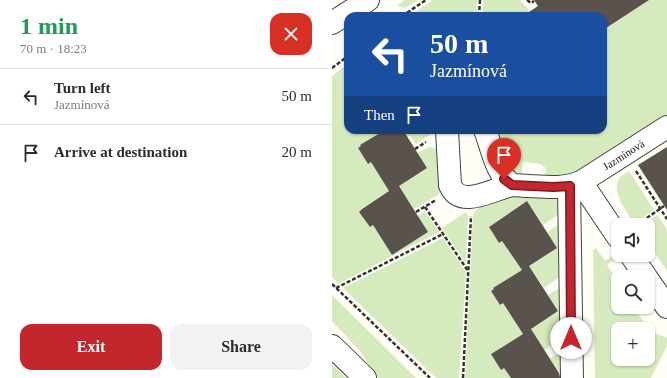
<!DOCTYPE html>
<meta charset="utf-8">
<style>
:root{--surface:#fff;--page:#f2f2f3;--text:#2b2b33;--muted:#7c7c81;--line:#e1e1e2;--accent:#c4262e}
body{margin:0;font-family:"Times New Roman",serif;background:var(--page);color:var(--text);height:100vh;display:flex;flex-direction:column;font-size:15px;white-space:nowrap}
*{box-sizing:border-box;margin:0}
p{font-size:13px;color:var(--muted)}
.icon{flex:none;width:22px;height:22px;fill:none;stroke:currentColor;stroke-width:2;stroke-linecap:round;stroke-linejoin:round}
.map{position:relative;flex:1;overflow:hidden}
.panel{display:flex;flex-direction:column;background:var(--surface);width:332px}
.panel>*{flex:none}
.banner{position:absolute;left:12px;top:12px;width:263px;height:122px;border-radius:12px;box-shadow:0 1px 3px #0004;background:#1a4fa0;color:#fff;overflow:hidden}
.buttons{position:absolute;left:279px;top:218px;display:grid;gap:8px}
.buttons a{display:grid;place-items:center;width:44px;height:44px;border-radius:8px;background:var(--surface);box-shadow:0 1px 3px #0004;font-size:20px}
.pin{position:absolute;display:grid;place-items:center;width:34px;height:34px;color:#fff;margin:-41px -17px;border-radius:50% 50% 50% 0;rotate:-45deg;box-shadow:0 0 4px #0007}
.pin .icon{rotate:45deg}
.me{position:absolute;width:44px;margin:-22px;rotate:0deg;stroke-linejoin:round;filter:drop-shadow(0 0 3px #0008)}
.turn{display:flex;align-items:center;gap:14px;height:84px;padding:0 20px;font-size:18px}
.turn .icon{width:52px;height:52px;stroke-width:2.5}
.turn b{display:block;font-size:28px;line-height:34px}
.then{display:flex;align-items:center;height:38px;padding:0 20px;background:#0003;gap:8px;font-size:15px}
.round{display:grid;place-items:center;flex:none;width:42px;height:42px;border-radius:12px;background:var(--page)}
.overview{display:flex;align-items:center;justify-content:space-between;height:68px;padding:0 20px}
h1{font-size:24px;font-weight:800;line-height:30px;color:#1e9e55}
.primary-button{display:flex;gap:8px;margin-top:auto;padding:8px 20px}
.primary-button a{flex:1;height:46px;border-radius:12px;background:var(--accent);color:#fff;font-size:16px;font-weight:800;line-height:46px;text-align:center}
.primary-button a+a{background:var(--page);color:var(--text)}
ul{padding:0;list-style:none}
li{display:flex;align-items:center;gap:12px;height:56px;padding:0 20px;border-top:1px solid var(--line)}
li div{flex:1}
li b{display:block;font-size:15px}
li em{font-style:normal}
main{display:flex;flex:1;min-height:0}
.map>svg:first-child{display:block}
.green{fill:#d5ebbd;fill-rule:evenodd}
.building{fill:#5a524d}
.lines{fill:none;stroke-linecap:round;stroke-linejoin:round}
.minor-casing{stroke:#444;stroke-width:24}
.path{stroke:#333;stroke-width:2.5;stroke-dasharray:4 2;stroke-linecap:butt}
.minor{stroke:#fff;stroke-width:22}
.route-casing{stroke:#7f191e;stroke-width:10}
.route{stroke:#c4262e;stroke-width:7}
.labels{text-anchor:middle;dominant-baseline:central;stroke-width:4;stroke-linejoin:round;paint-order:stroke}
.street-label{font-size:11px;fill:#111;stroke:#fff}
</style>
<main>
<section class="panel">
<div class="overview"><div><h1>1 min</h1><p>70 m · 18:23</p></div><a class="round" style="background:#d93025;color:#fff"><svg class="icon" aria-label="close" viewBox="0 0 24 24"><path d="M6 6l12 12M18 6L6 18"/></svg></a></div>
<ul>
<li><svg class="icon" aria-label="left" viewBox="0 0 24 24"><path d="M17 20v-9H6M10 6l-5 5 5 5"/></svg><div><b>Turn left</b><p>Jazmínová</p></div><em>50 m</em></li>
<li><svg class="icon" aria-label="arrive" viewBox="0 0 24 24"><path d="M6 21V4h12l-3 4 3 4H6"/></svg><div><b>Arrive at destination</b></div><em>20 m</em></li>
</ul>
<div class="primary-button"><a>Exit</a><a>Share</a></div>
</section>
<div class="map">
<svg width="335" height="378" viewBox="0 0 335 378">
<rect width="100%" height="100%" fill="#fffdf5"/>
<g class="green">
<polygon points="72,0 86,0 73,8 65,6"/>
<polygon points="101,0 145,0 144,16 77,16"/>
<polygon points="151,0 188,0 194,6 200,16 151,16"/>
<polygon points="310,0 335,0 335,119 253,172 213,179 214,168 208,164 191,162 190,174 178,170 160,130 271,130 271,30 312,3"/>
<polygon points="16,64 16,130 53,130 29,145 29,146 26,148 36,164 39,162 57,191 30,208 27,212 38,227 41,225 60,255 96,232 86,216 93,211 107,232 6,284 0,277 0,76"/>
<polygon points="71,130 105,130 84,144 78,135 75,137"/>
<polygon points="97,147 108,149 110,190 106,195 82,209 67,186 95,168 85,153"/>
<path d="M297 171 322 210 302 223C295 212 279 192 287 179 289 175 294 173 297 171Z"/>
<path d="M193 195H220L227 199V214L211 225 195 201 157 227 167 242 170 241 190 270 161 288 162 289 159 291 168 305 171 303 191 334 159 354 172 368 179 378H133L141 215C148 201 179 197 193 195Z"/>
<polygon points="134,212 136,217 134,264 110,228"/>
<polygon points="325,215 335,229 335,271 316,243 316,225 310,225"/>
<polygon points="228,223 230,275 212,288 197,266 225,248 215,233"/>
<polygon points="111,238 134,272 127,378 104,378 11,288"/>
<path d="M264 248 273 261 285 252 286 255 288 256 275 265 286 282V307H303L302 308 318 331 335 338V346L319 378H263L261 250ZM286 329H316V359H286Z"/>
<polygon points="228,288 233,336 212,350 199,329 226,311 216,295"/>
<polygon points="0,295 84,378 46,378 28,351 0,321"/>
<polygon points="229,352 229,378 221,378 228,373 218,358"/>
<polygon points="0,364 14,378 0,378"/>
</g>
<g class="building">
<polygon points="202,0 317,0 271,30 271,16 191,16 206,6"/>
<polygon points="53,130 71,130 95,168 67,186 96,232 60,255 41,225 38,227 27,212 30,209 57,191 39,162 36,164 26,148 29,146 28,145"/>
<polygon points="335,147 335,210 306,165"/>
<polygon points="195,201 225,248 197,266 226,311 199,329 227,373 228,378 179,378 172,368 169,370 159,354 191,334 171,303 168,305 159,291 162,289 161,288 190,270 170,241 167,243 157,227"/>
</g>
<g class="lines">
<g class="minor-casing">
<g id="minor">
<polyline points="0,23 36,0"/>
<path id="s1" d="M115 130 118 185C129 211 164 187 181 185 186 185 192 186 197 186 215 187 232 189 249 182L335 127"/>
<path d="M153 130C160 148 164 174 180 185"/>
<polyline points="249,182 286,237"/>
<polyline points="237,186 240,378"/>
<polyline points="299,255 314,277"/>
<polyline points="316,280 335,307"/>
<polyline points="0,346 33,378"/>
</g>
</g>
<g class="path">
<polyline points="195,0 199,3 202,1"/>
<polyline points="70,16 94,0"/>
<polyline points="147,16 148,0"/>
<polyline points="0,68 16,56"/>
<polyline points="83,149 94,142"/>
<polyline points="304,171 335,219"/>
<polyline points="93,207 136,271"/>
<polyline points="84,212 104,200"/>
<polyline points="305,225 332,206"/>
<polyline points="0,284 98,378"/>
<polyline points="4,288 111,234"/>
<polyline points="131,378 139,216"/>
</g>
<use href="#minor" class="minor"/>
</g>
<g class="lines">
<g class="route-casing">
<polyline id="route" points="172,179 180,185 221,187 238,186 239,338"/>
</g>
<use href="#route" class="route"/>
</g>
<g class="labels">
<g class="street-label">
<text stroke="none"><textPath href="#s1" startOffset="244">Jazmínová</textPath></text>
</g>
</g>
</svg>
<div class="buttons">
<a><svg class="icon" aria-label="sound" viewBox="0 0 24 24"><path d="M4 9h4l5-4v14l-5-4H4zM17 9q2 3 0 6"/></svg></a>
<a><svg class="icon" aria-label="search" viewBox="0 0 24 24"><circle cx="10" cy="10" r="6"/><path d="M15 15l6 6"/></svg></a>
<a>+</a>
</div>
<div class="pin" style="left:172px;top:179px;background:#d93025"><svg class="icon" aria-label="arrive" viewBox="0 0 24 24"><path d="M6 21V4h12l-3 4 3 4H6"/></svg></div>
<svg class="me" style="left:239px;top:338px" viewBox="-20 -20 40 40"><circle r="19" fill="#fff"/><path d="M0-13L10 11 0 6-10 11z" fill="#c4262e"/></svg>
<div class="banner">
<div class="turn"><svg class="icon" aria-label="left" viewBox="0 0 24 24"><path d="M17 20v-9H6M10 6l-5 5 5 5"/></svg><div><b>50 m</b>Jazmínová</div></div>
<div class="then">Then<svg class="icon" aria-label="arrive" viewBox="0 0 24 24"><path d="M6 21V4h12l-3 4 3 4H6"/></svg></div>
</div>
</div>
</main>
